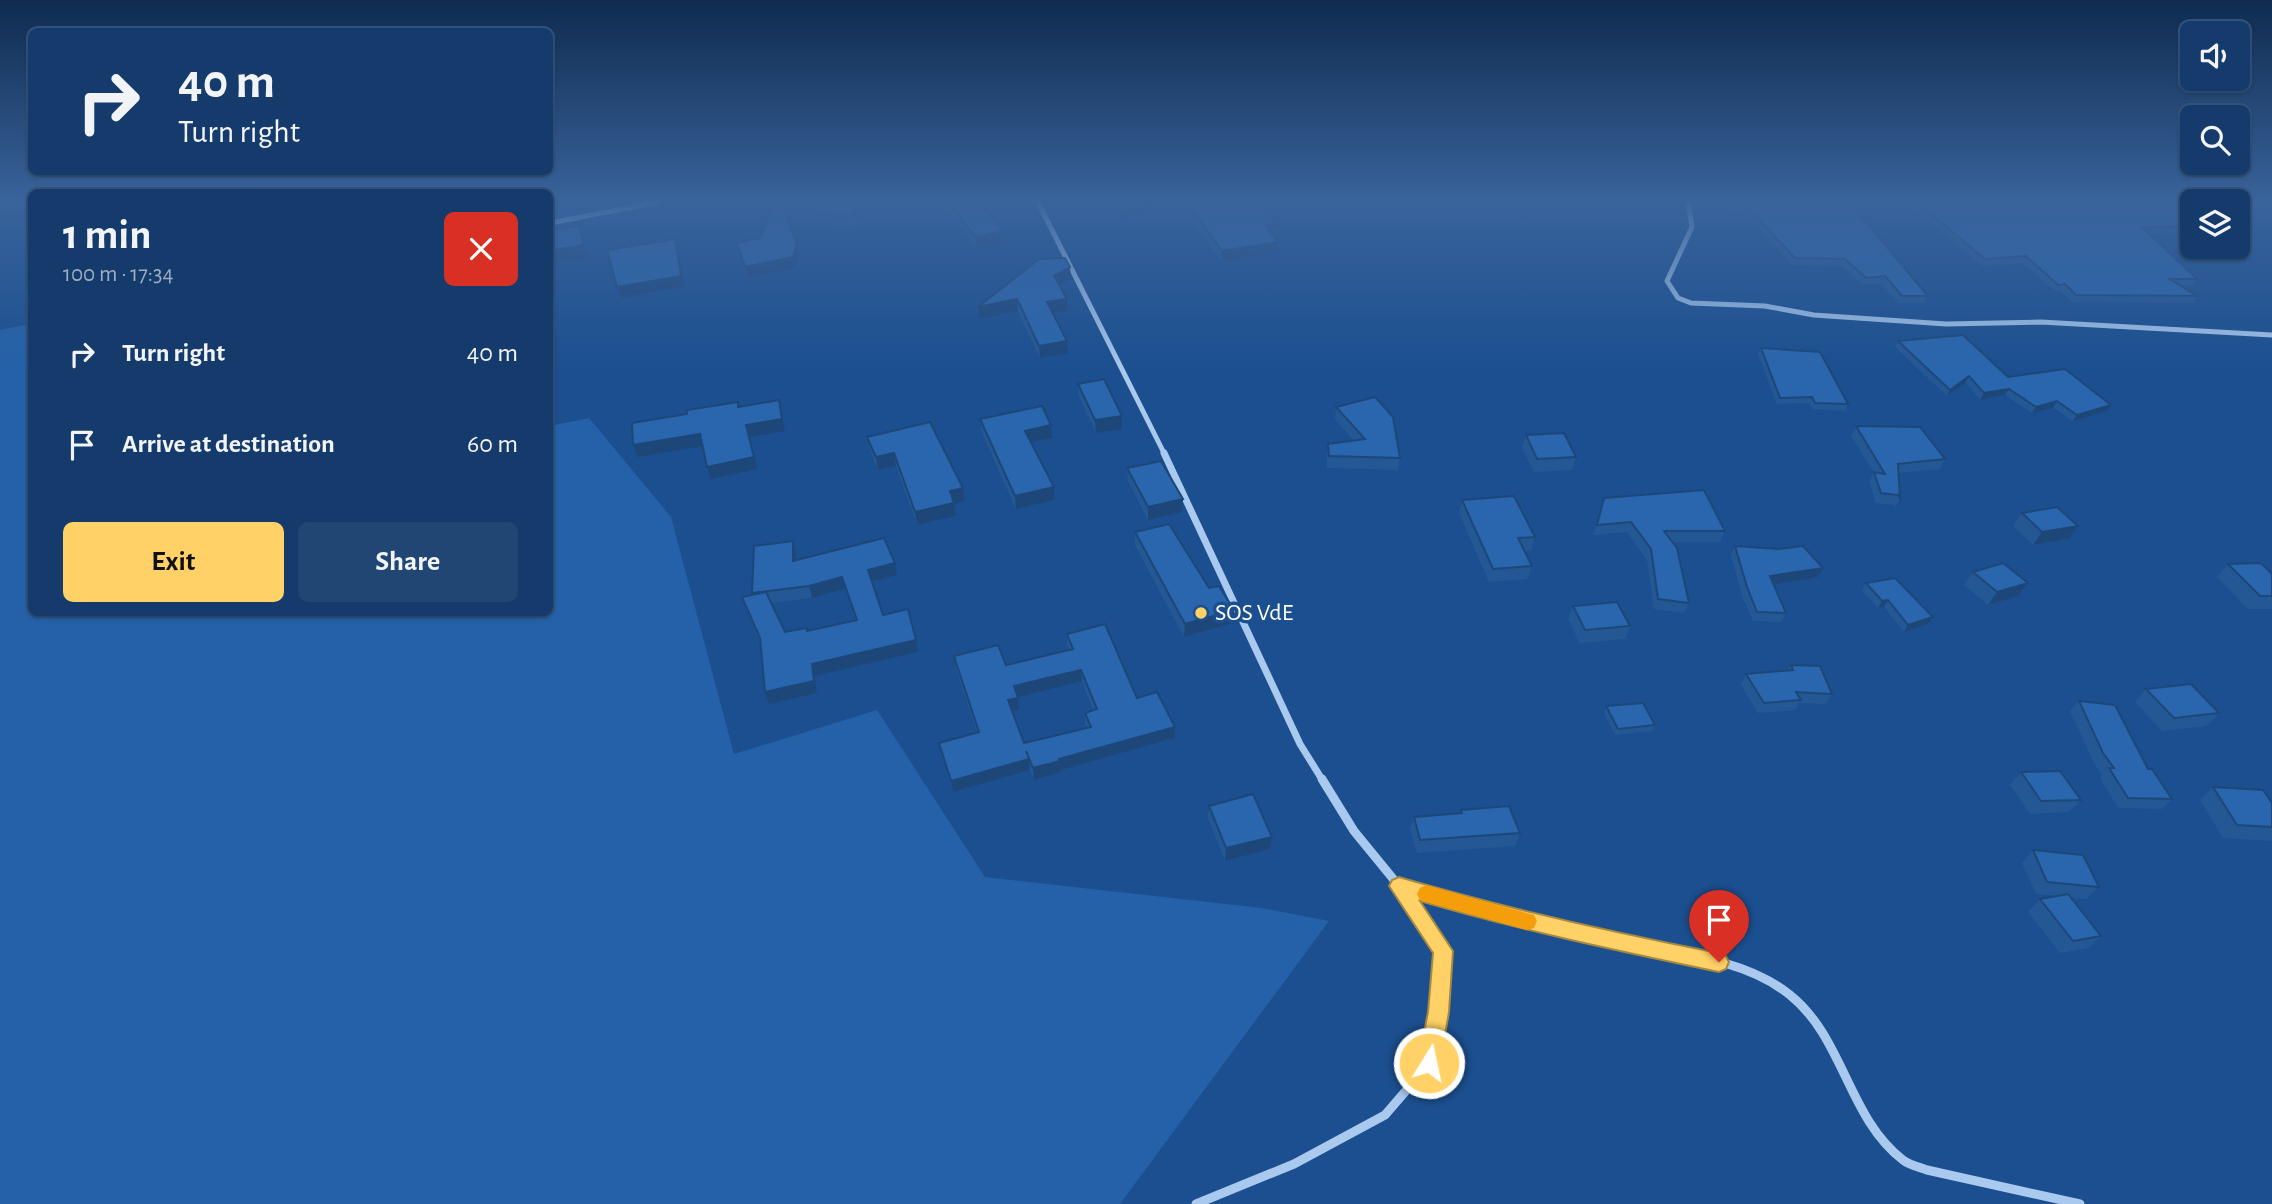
<!DOCTYPE html>
<meta charset="utf-8">
<style>
:root{--surface:#143b6b;--page:#214673;--text:#f1f3f6;--muted:#9dadc1;--line:#33557e;--accent:#ffd166}
body{margin:0;font-family:"Alegreya Sans",sans-serif;background:var(--page);color:var(--text);height:100vh;display:flex;flex-direction:column;font-size:26px;white-space:nowrap}
*{box-sizing:border-box;margin:0}
p{font-size:23px;color:var(--muted)}
.icon{flex:none;width:38px;height:38px;fill:none;stroke:currentColor;stroke-width:2;stroke-linecap:round;stroke-linejoin:round}
.map{position:relative;flex:1;overflow:hidden}
.sheet{position:absolute;left:28px;top:189px;width:525px;height:427px;display:flex;flex-direction:column;background:var(--surface);border-radius:10px;box-shadow:0 2px 5px #0004,0 0 0 2px var(--line)}
.sheet>*{flex:none}
.guide{position:absolute;left:28px;top:28px;width:525px;height:147px;border-radius:10px;box-shadow:0 2px 5px #0004,0 0 0 2px var(--line);background:#143b6b;color:var(--text);overflow:hidden}
.buttons{position:absolute;left:2180px;top:21px;display:grid;gap:14px}
.buttons a{display:grid;place-items:center;width:70px;height:70px;border-radius:10px;background:var(--surface);box-shadow:0 2px 5px #0004,0 0 0 2px var(--line);font-size:35px}
.pin{position:absolute;display:grid;place-items:center;width:60px;height:60px;color:#fff;margin:-72px -30px;border-radius:50% 50% 50% 0;rotate:-45deg;box-shadow:0 0 7px #0007}
.pin .icon{rotate:45deg}
.me{position:absolute;width:77px;margin:-38px;rotate:10deg;stroke-linejoin:round;filter:drop-shadow(0 0 5px #0008)}
.turn{display:flex;align-items:center;gap:24px;height:147px;padding:0 35px;font-size:32px}
.turn .icon{width:91px;height:91px;stroke-width:2.5}
.turn b{display:block;font-size:49px;line-height:60px}
.round{display:grid;place-items:center;flex:none;width:74px;height:74px;border-radius:10px;background:var(--page)}
.head{display:flex;align-items:center;justify-content:space-between;height:119px;padding:0 35px}
h1{font-size:42px;font-weight:700;line-height:52px}
.cta{display:flex;gap:14px;margin-top:auto;padding:14px 35px}
.cta a{flex:1;height:80px;border-radius:10px;background:var(--accent);color:#111;font-size:28px;font-weight:700;line-height:80px;text-align:center}
.cta a+a{background:var(--page);color:var(--text)}
ul{padding:0;list-style:none}
li{display:flex;align-items:center;gap:21px;height:91px;padding:0 35px}
li div{flex:1}
li b{display:block;font-size:26px}
li em{font-style:normal}
.map>svg:first-child{display:block}
.green{fill:#2461a8}
.lines{fill:none;stroke-linecap:round;stroke-linejoin:round}
.minor-far2{stroke:#a9c9ee;stroke-width:5}
.minor-far1{stroke:#a9c9ee;stroke-width:7}
.minor{stroke:#a9c9ee;stroke-width:9}
.wall{fill:#245895;fill-rule:evenodd}
.shaded-wall{fill:#1d4779}
.building{fill:#2a66ad;stroke:#1d4779;stroke-width:2;fill-rule:evenodd}
.route{fill:#ffd166;stroke:#a68842;stroke-width:2}
.slow{fill:#f59e0b}
.poi-dot{fill:#ffd166;stroke:#1b4f8f;stroke-width:2.5}
.labels{text-anchor:middle;dominant-baseline:central;stroke-width:7;stroke-linejoin:round;paint-order:stroke}
.poi-label{font-size:24px;fill:#fff;stroke:#1b4f8f;text-anchor:start}
</style>
<div class="map">
<svg width="2272" height="1204" viewBox="0 0 2272 1204">
<rect width="100%" height="100%" fill="#1b4f8f"/>
<polygon class="green" points="31,324 32,612 550,612 550,426 589,418 671,517 734,754 877,710 985,877 1262,908 1329,921 1120,1204 0,1204 0,330"/>
<g class="lines">
<g class="minor-far2">
<polyline points="1038,202 1165,455"/>
<polyline points="1688,202 1692,227 1667,281 1678,298 1691,303 1765,306 1814,315 1946,324 2041,322 2272,335"/>
<polyline points="550,223 659,202"/>
</g>
<polyline class="minor-far1" points="1164,453 1300,744 1323,781"/>
<g class="minor">
<path d="M1399 886C1469 906 1538 926 1609 941 1670 954 1740 955 1790 995 1844 1038 1848 1118 1903 1160 1909 1165 1919 1167 1927 1170L2080 1204"/>
<polyline points="1196,1204 1294,1164 1385,1115 1429,1064 1438,1012 1443,951 1399,886 1354,831 1322,779"/>
</g>
</g>
<g class="wall">
<polygon points="817,202 849,202 856,215 858,227 832,228"/>
<polygon points="941,202 979,202 1004,243 977,249"/>
<polygon points="1179,202 1258,202 1275,235 1273,235 1277,252 1222,262"/>
<polygon points="1727,202 1849,202 1928,296 1924,303 1898,303 1881,283 1863,285 1842,266 1792,265 1745,214 1735,214"/>
<polygon points="1907,202 2003,202 2007,209 2010,202 2193,202 2193,231 2150,234 2197,279 2192,285 2180,286 2197,296 2193,303 2072,302 2061,291 2055,291 2023,263 1981,266"/>
<polygon points="2238,202 2272,202 2272,206 2238,210"/>
<polygon points="737,243 797,244 799,254 795,268 748,278"/>
<polygon points="1071,279 1059,285 1067,311 1053,313 1068,353 1040,358 1018,311 979,319 978,307"/>
<polygon points="1898,341 2008,377 2107,411 2073,421 2053,408 2032,413 2005,395 1980,400 1966,382 1947,396 1895,347"/>
<polygon points="1761,348 1848,404 1845,411 1812,409 1809,403 1777,404 1758,354"/>
<polygon points="1078,384 1122,416 1122,429 1096,433 1079,397"/>
<polygon points="1336,407 1400,458 1398,470 1327,468 1327,456 1328,444 1354,441 1335,419"/>
<polygon points="980,419 1051,425 1052,438 1031,442 1054,487 1054,500 1016,509 981,431"/>
<polygon points="1856,426 1945,459 1940,469 1899,473 1900,498 1895,508 1893,505 1876,503 1869,482 1874,473 1851,436"/>
<polygon points="1526,435 1576,457 1572,470 1534,472 1522,448"/>
<polygon points="867,437 963,488 965,501 954,504 956,516 917,525 896,466 878,470 870,450"/>
<polygon points="1127,468 1183,499 1182,512 1148,520 1128,481"/>
<polygon points="1604,498 1725,531 1720,542 1672,542 1689,603 1684,613 1654,609 1647,560 1627,532 1593,535"/>
<polygon points="1462,500 1535,537 1531,550 1524,551 1532,566 1527,579 1489,582 1459,513"/>
<polygon points="2022,513 2068,539 2033,545 2013,526"/>
<polygon points="1135,532 1209,588 1234,610 1233,623 1184,637 1135,545"/>
<path d="M793 541 796 553V560L897 575 872 582 883 615 918 652 815 676 817 693 769 704 760 642 746 609 742 597 753 595 752 593ZM845 589 856 621 808 631 785 632 771 603 812 598Z"/>
<polygon points="1735,546 1823,568 1818,577 1773,584 1786,613 1781,622 1753,621 1742,596 1731,555"/>
<polygon points="2228,564 2272,574 2272,609 2248,609 2217,577"/>
<polygon points="1973,572 2028,583 2018,596 1988,605 1964,585"/>
<polygon points="1866,583 1928,624 1904,632 1884,607 1878,608 1862,590"/>
<polygon points="1573,606 1630,626 1625,639 1580,643 1568,619"/>
<path d="M1067 634 1137 698 1175 727 1174 738 1061 770V772L1034 780 1030 770 953 792 942 755 939 743 977 733 956 668 954 656 1006 665 1069 650 1067 645ZM1082 681 1093 710 1085 713V724L1087 728 1024 743 1012 711 1019 710 1018 697Z"/>
<polygon points="1791,665 1832,694 1826,704 1799,703 1795,710 1758,713 1741,685 1746,674 1787,671"/>
<polygon points="2146,689 2219,713 2207,726 2162,731 2135,702"/>
<polygon points="2079,701 2148,769 2172,799 2162,809 2118,808 2100,778 2102,775 2094,763 2070,711"/>
<polygon points="1606,706 1655,725 1652,731 1615,735 1604,713"/>
<polygon points="2021,772 2081,800 2069,812 2030,814 2010,785"/>
<polygon points="2213,787 2272,803 2272,841 2223,838 2200,800"/>
<polygon points="1209,806 1272,837 1270,849 1225,861 1208,818"/>
<polygon points="1461,810 1520,833 1515,846 1417,853 1410,829 1414,817 1460,813"/>
<polygon points="2033,850 2099,887 2086,899 2071,898 2101,936 2089,948 2060,953 2028,912 2040,899 2057,896 2036,894 2022,863"/>
</g>
<g class="shaded-wall">
<polygon points="1147,202 1149,202 1146,211 1120,217 1120,211"/>
<polygon points="32,206 32,219 1,223 0,225 0,211"/>
<polygon points="1276,224 1275,235 1265,237 1266,226"/>
<polygon points="580,226 584,238 587,257 558,262 554,250"/>
<polygon points="1003,231 1004,243 977,249 976,237"/>
<polygon points="675,239 678,250 684,286 621,298 617,287"/>
<polygon points="1278,242 1277,252 1222,262 1222,251"/>
<polygon points="797,244 799,254 795,268 748,278 745,267"/>
<polygon points="1070,267 1071,279 1055,288 1054,276"/>
<polygon points="1017,299 1018,311 979,319 978,307"/>
<polygon points="1067,299 1067,311 1048,314 1047,302"/>
<polygon points="1067,341 1068,353 1040,358 1039,346"/>
<polygon points="1969,376 1966,382 1947,396 1950,390"/>
<polygon points="2009,389 2005,395 1980,400 1984,393"/>
<polygon points="779,400 785,431 750,437 757,469 711,479 707,467 746,425"/>
<polygon points="2057,401 2053,408 2032,413 2036,407"/>
<polygon points="2111,405 2107,411 2073,421 2077,415"/>
<polygon points="1122,416 1122,429 1096,433 1095,420"/>
<polygon points="1051,425 1052,438 1026,443 1025,431"/>
<polygon points="700,434 704,446 637,457 633,445"/>
<polygon points="894,453 896,466 878,470 876,457"/>
<polygon points="1054,487 1054,500 1016,509 1015,496"/>
<polygon points="963,488 965,501 954,504 956,516 917,525 915,512 950,491"/>
<polygon points="1183,499 1182,512 1148,520 1148,507"/>
<polygon points="2078,526 2068,539 2033,545 2042,532"/>
<polygon points="793,541 796,553 796,573 793,561"/>
<polygon points="895,563 897,575 871,582 868,570"/>
<polygon points="1823,568 1818,577 1765,586 1770,576"/>
<polygon points="842,577 845,589 812,598 809,586"/>
<polygon points="2028,583 2018,596 1988,605 1997,592"/>
<polygon points="1888,600 1884,607 1878,608 1882,601"/>
<polygon points="1234,610 1233,623 1184,637 1185,624"/>
<polygon points="1933,617 1928,624 1904,632 1908,625"/>
<polygon points="916,640 918,652 815,676 817,693 769,704 765,692 812,664"/>
<polygon points="1081,670 1082,681 1015,698 1014,686"/>
<polygon points="1018,698 1019,710 1009,712 1008,700"/>
<polygon points="1175,727 1174,738 1061,770 1061,772 1034,780 1033,768 1059,759"/>
<polygon points="1029,759 1030,770 953,792 951,781"/>
<polygon points="1272,837 1270,849 1225,861 1226,848"/>
</g>
<g class="building">
<polygon points="0,202 32,202 32,206 0,211"/>
<polygon points="773,202 781,202 797,244 793,257 745,267 737,243 761,238"/>
<polygon points="822,202 849,202 856,215 830,216"/>
<polygon points="949,202 979,202 1003,231 976,237"/>
<polygon points="1123,202 1147,202 1146,205 1120,211"/>
<polygon points="1187,202 1258,202 1276,224 1266,226 1278,242 1222,251"/>
<polygon points="1734,202 1849,202 1928,296 1902,296 1885,276 1866,278 1845,259 1795,258 1747,207 1738,207"/>
<polygon points="1917,202 2003,202 2008,210 2011,202 2193,202 2193,208 2190,209 2193,210 2193,225 2143,228 2197,279 2170,279 2197,296 2076,295 2065,284 2058,285 2026,256 1985,259"/>
<polygon points="580,226 583,245 554,250 552,230"/>
<polygon points="675,239 681,276 617,287 607,250"/>
<polygon points="1065,258 1070,267 1054,276 1067,299 1047,302 1067,341 1039,346 1017,299 978,307 1039,259"/>
<polygon points="1963,335 2008,377 2065,369 2111,405 2077,415 2057,401 2036,407 2009,389 1984,393 1969,376 1950,390 1898,341"/>
<polygon points="1761,348 1820,352 1848,404 1815,403 1812,397 1780,398"/>
<polygon points="1104,379 1122,416 1095,420 1078,384"/>
<polygon points="1375,397 1393,417 1400,458 1329,456 1328,444 1365,439 1336,407"/>
<polygon points="779,400 782,419 746,425 754,457 707,467 700,434 633,445 632,423 687,414 687,410 738,402 738,407"/>
<polygon points="1042,406 1051,425 1025,431 1054,487 1015,496 980,419"/>
<polygon points="930,422 963,488 950,491 954,503 915,512 894,453 876,457 867,437"/>
<polygon points="1856,426 1920,427 1945,459 1898,464 1900,498 1898,495 1881,493 1874,472 1885,474"/>
<polygon points="1564,433 1576,457 1537,459 1526,435"/>
<polygon points="1161,461 1183,499 1148,507 1127,468"/>
<polygon points="1704,490 1725,531 1664,531 1677,548 1689,603 1658,599 1651,549 1631,522 1597,525 1604,498"/>
<polygon points="1514,496 1535,537 1518,538 1532,566 1493,569 1462,500"/>
<polygon points="2057,507 2078,526 2042,532 2022,513"/>
<polygon points="1169,524 1209,588 1219,586 1234,610 1185,624 1135,532"/>
<polygon points="884,538 895,563 868,570 883,615 908,609 916,640 812,664 814,681 765,692 760,638 742,597 766,592 785,632 807,628 807,631 857,620 842,577 809,586 752,593 754,546 793,541 793,561"/>
<polygon points="1735,546 1778,549 1803,546 1823,568 1770,576 1786,613 1757,612 1747,587"/>
<polygon points="2003,563 2028,583 1997,592 1973,572"/>
<polygon points="2261,563 2272,574 2272,596 2260,596 2228,564"/>
<polygon points="1895,578 1933,617 1908,625 1888,600 1882,601 1866,583"/>
<polygon points="1617,602 1630,626 1585,630 1573,606"/>
<path d="M1105 624 1137 698 1157 692 1175 727 1059 759 1060 761 1033 768 1026 751 1029 759 951 781 939 743 979 732 954 656 998 645 1006 665 1073 649 1067 634ZM1081 670 1097 709 1085 713 1091 727 1024 743 1008 700 1018 698 1014 686Z"/>
<polygon points="1791,665 1820,666 1832,694 1796,692 1801,700 1764,703 1746,674 1793,670"/>
<polygon points="2191,684 2219,713 2174,718 2146,689"/>
<polygon points="2079,701 2115,705 2148,769 2152,769 2172,799 2128,798 2109,768 2114,768 2103,753"/>
<polygon points="1643,703 1655,725 1618,729 1606,706"/>
<polygon points="2060,771 2081,800 2041,801 2021,772"/>
<polygon points="2213,787 2263,790 2272,803 2272,827 2237,825"/>
<polygon points="1253,794 1272,837 1226,848 1209,806"/>
<polygon points="1509,806 1520,833 1420,840 1414,817 1462,813 1461,810"/>
<polygon points="2033,850 2083,855 2099,887 2047,882"/>
<polygon points="2068,894 2101,936 2073,941 2040,899"/>
</g>
<linearGradient id="sky" x2="0" y2="1"><stop stop-color="#0f2b4f"/><stop offset="0.54" stop-color="#39639b"/><stop offset="1" stop-color="#39639b" stop-opacity="0"/></linearGradient>
<rect width="2272" height="371" fill="url(#sky)"/>
<path class="route" d="M1399 877C1505 908 1611 932 1719 953L1726 956 1729 962 1726 969 1719 972C1618 951 1519 930 1420 901L1453 951 1449 1012 1440 1063 1437 1071 1429 1074 1421 1071 1418 1063 1428 1012 1433 953 1389 886 1392 880Z"/>
<polygon class="slow" points="1426,885 1527,913 1534,915 1537,921 1534,928 1527,930 1426,902 1420,900 1417,894 1420,888"/>
<circle class="poi-dot" cx="1201" cy="613" r="7"/>
<g class="labels">
<g class="poi-label">
<text x="1215" y="613">SOS VdE</text>
</g>
</g>
</svg>
<div class="buttons">
<a><svg class="icon" aria-label="sound" viewBox="0 0 24 24"><path d="M4 9h4l5-4v14l-5-4H4zM17 9q2 3 0 6"/></svg></a>
<a><svg class="icon" aria-label="search" viewBox="0 0 24 24"><circle cx="10" cy="10" r="6"/><path d="M15 15l6 6"/></svg></a>
<a><svg class="icon" aria-label="layers" viewBox="0 0 24 24"><path d="M12 4l9 5-9 5-9-5zM3 14l9 5 9-5"/></svg></a>
</div>
<div class="pin" style="left:1719px;top:962px;background:#d93025"><svg class="icon" aria-label="arrive" viewBox="0 0 24 24"><path d="M6 21V4h12l-3 4 3 4H6"/></svg></div>
<svg class="me" style="left:1429px;top:1063px" viewBox="-20 -20 40 40"><circle r="17" fill="#ffd166" stroke="#fff" stroke-width="3"/><path d="M0-11L8 9 0 5-8 9z" fill="#fff"/></svg>
<div class="guide">
<div class="turn"><svg class="icon" aria-label="right" viewBox="0 0 24 24"><path d="M7 20v-9h11M14 6l5 5-5 5"/></svg><div><b>40 m</b>Turn right</div></div>
</div>
<section class="sheet">
<div class="head"><div><h1>1 min</h1><p>100 m · 17:34</p></div><a class="round" style="background:#d93025;color:#fff"><svg class="icon" aria-label="close" viewBox="0 0 24 24"><path d="M6 6l12 12M18 6L6 18"/></svg></a></div>
<ul>
<li><svg class="icon" aria-label="right" viewBox="0 0 24 24"><path d="M7 20v-9h11M14 6l5 5-5 5"/></svg><div><b>Turn right</b></div><em>40 m</em></li>
<li><svg class="icon" aria-label="arrive" viewBox="0 0 24 24"><path d="M6 21V4h12l-3 4 3 4H6"/></svg><div><b>Arrive at destination</b></div><em>60 m</em></li>
</ul>
<div class="cta"><a>Exit</a><a>Share</a></div>
</section>
</div>
